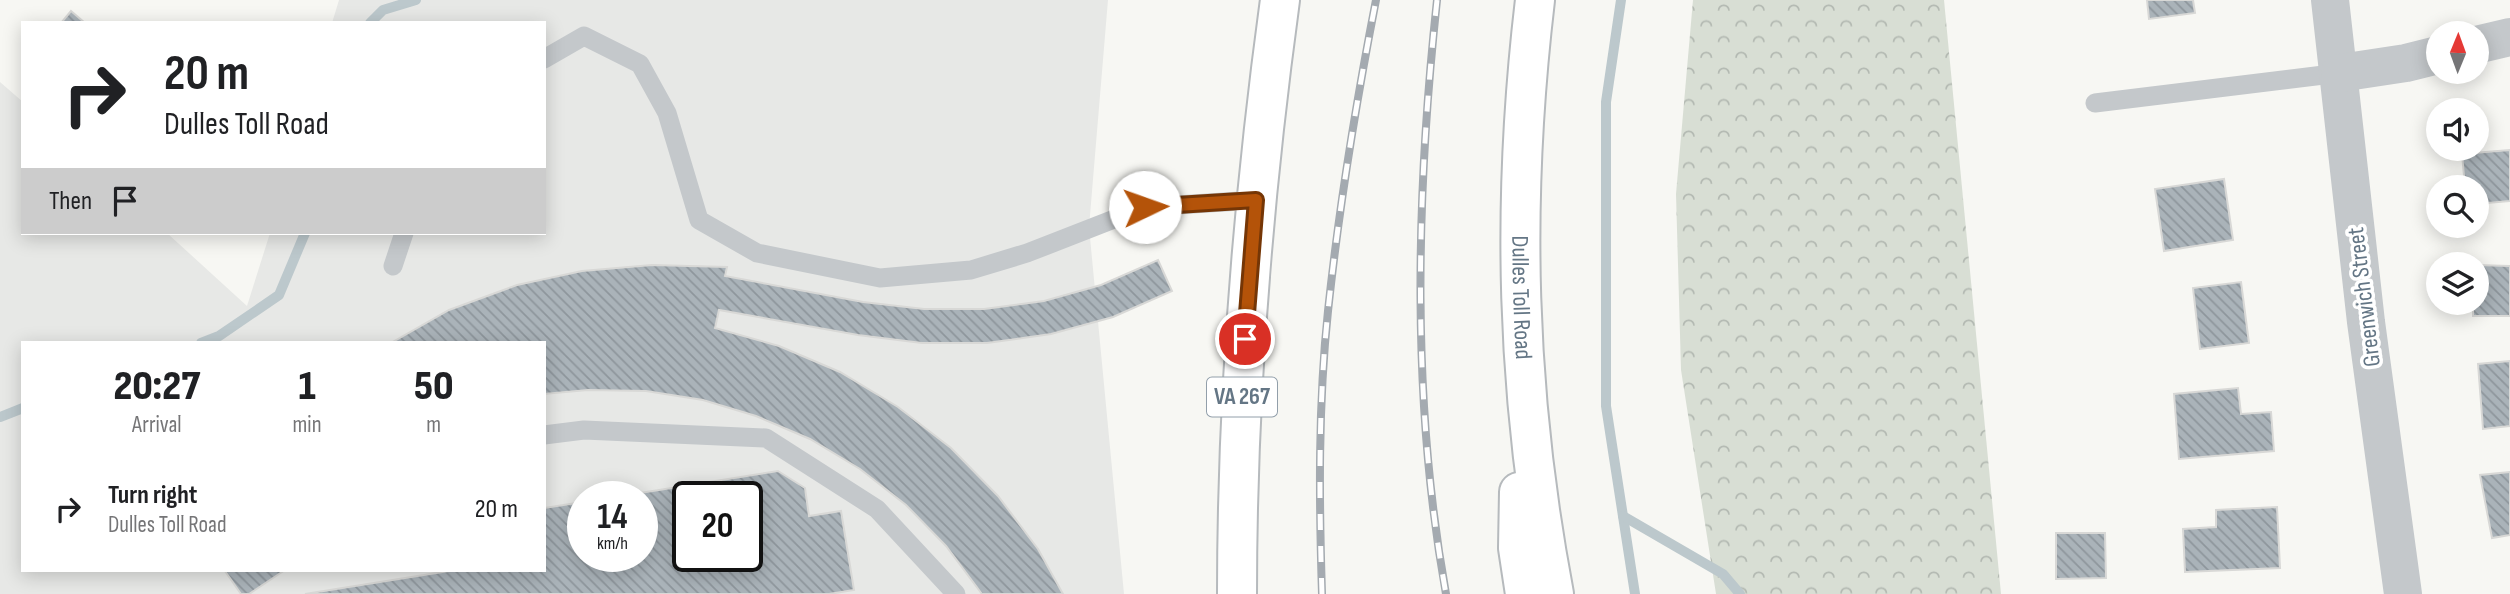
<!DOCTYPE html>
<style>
:root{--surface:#fff;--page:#f2f2f2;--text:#202124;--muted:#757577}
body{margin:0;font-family:"Sofia Sans Condensed",sans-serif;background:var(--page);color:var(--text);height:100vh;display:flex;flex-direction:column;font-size:26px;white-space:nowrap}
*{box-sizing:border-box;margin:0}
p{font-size:23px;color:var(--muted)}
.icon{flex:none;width:38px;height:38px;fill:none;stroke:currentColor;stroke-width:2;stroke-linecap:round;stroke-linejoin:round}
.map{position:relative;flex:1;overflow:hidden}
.side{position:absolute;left:21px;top:341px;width:525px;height:231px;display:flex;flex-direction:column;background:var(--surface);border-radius:0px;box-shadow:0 4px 18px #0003}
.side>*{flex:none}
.guide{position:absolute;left:21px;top:21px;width:525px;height:214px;border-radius:0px;box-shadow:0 4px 18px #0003;background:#fff;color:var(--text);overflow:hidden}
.needle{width:46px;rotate:1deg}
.buttons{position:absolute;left:2426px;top:21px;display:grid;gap:14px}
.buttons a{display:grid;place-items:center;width:63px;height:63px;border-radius:50%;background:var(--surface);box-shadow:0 4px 18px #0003;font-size:35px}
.speed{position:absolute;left:567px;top:481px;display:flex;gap:14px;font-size:35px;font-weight:700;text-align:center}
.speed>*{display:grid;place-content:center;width:91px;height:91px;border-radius:50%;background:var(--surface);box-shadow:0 4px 18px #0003;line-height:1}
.speed small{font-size:18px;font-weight:400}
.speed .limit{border:4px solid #111;border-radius:10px;background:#fff;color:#111}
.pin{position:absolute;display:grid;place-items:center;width:60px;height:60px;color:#fff;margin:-30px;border:4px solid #fff;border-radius:50%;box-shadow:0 2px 7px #0007}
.me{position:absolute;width:77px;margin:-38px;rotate:87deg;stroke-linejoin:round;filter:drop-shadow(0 0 5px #0008)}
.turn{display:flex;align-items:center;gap:24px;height:147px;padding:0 28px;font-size:32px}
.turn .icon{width:91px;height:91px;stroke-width:2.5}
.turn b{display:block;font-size:49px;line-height:60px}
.then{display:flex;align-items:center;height:66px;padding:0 28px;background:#0003;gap:14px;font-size:26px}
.eta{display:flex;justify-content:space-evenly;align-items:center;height:119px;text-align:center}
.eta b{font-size:42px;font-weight:800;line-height:49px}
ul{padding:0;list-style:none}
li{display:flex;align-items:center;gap:21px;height:98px;padding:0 28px}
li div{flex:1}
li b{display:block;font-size:26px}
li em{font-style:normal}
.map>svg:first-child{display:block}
.built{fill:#e7e8e6;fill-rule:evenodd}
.forest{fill:url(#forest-crowns)}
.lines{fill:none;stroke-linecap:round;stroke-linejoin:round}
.stream{stroke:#bcc8cc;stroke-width:10}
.building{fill:url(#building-back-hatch);stroke:#d8d8d6;stroke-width:2;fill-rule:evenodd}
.motorway-casing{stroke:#b6babd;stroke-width:42}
.service{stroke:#c4c8cb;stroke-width:19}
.minor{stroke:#c4c8cb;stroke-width:38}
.motorway{stroke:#fff;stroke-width:38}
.rail-casing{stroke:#a4aab0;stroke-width:8}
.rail{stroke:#fff;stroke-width:5;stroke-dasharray:16;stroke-linecap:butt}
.route-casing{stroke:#753606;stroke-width:18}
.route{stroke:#b45309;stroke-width:12}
.labels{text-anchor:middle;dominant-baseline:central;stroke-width:7;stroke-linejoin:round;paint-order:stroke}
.shield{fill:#fff;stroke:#929faa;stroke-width:2}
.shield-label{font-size:23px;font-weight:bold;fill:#647685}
.street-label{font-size:24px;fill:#647685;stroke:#fff}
</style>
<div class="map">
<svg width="2510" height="594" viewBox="0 0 2510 594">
<defs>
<pattern id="forest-crowns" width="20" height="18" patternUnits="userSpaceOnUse" patternTransform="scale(1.75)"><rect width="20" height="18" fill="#d8ded4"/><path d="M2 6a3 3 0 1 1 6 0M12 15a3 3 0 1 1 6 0" fill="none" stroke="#b3b9b2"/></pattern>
<pattern id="building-back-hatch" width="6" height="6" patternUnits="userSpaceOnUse" patternTransform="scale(1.75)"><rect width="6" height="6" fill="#aab3b9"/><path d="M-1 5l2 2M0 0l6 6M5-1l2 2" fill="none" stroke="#8e969c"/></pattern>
</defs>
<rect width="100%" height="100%" fill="#f7f7f3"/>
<path class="built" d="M339 0H1108L1089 227 1124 594H0V82L23 102V233H167L247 306 270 233H544V23H332ZM23 343H544V570H23ZM583 497H642V556H583ZM688 497H747V556H688Z"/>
<polygon class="forest" points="1693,0 1944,0 2001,594 1716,594 1681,370 1676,194"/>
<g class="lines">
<g class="stream">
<polyline points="1621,0 1606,102 1606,406 1635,594"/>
<polyline points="370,23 383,10 416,0"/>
<polyline points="201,343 219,336 279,295 305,233"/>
<polyline points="0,417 23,408"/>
<polyline points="1623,516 1723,574 1740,594"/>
</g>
</g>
<g class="building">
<polygon points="2147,0 2193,0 2195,13 2149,19"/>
<polygon points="71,11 85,23 61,23"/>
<polygon points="2510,150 2510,201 2476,204 2476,187 2465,187 2462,154"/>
<polygon points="2224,179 2233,240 2164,251 2155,189"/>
<polygon points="1158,260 1172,291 1113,317 1051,334 987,343 922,343 858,335 719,310 715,328 779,346 840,372 898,407 951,448 998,496 1038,549 1063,594 982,594 946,546 906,505 860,469 810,439 756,416 703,400 646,391 588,390 544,394 544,343 391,343 449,310 517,285 582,271 652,265 727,267 725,276 863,302 924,309 984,309 1044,301 1101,285"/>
<polygon points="2476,265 2510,266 2510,316 2473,316 2473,303 2476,303"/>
<polygon points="2241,282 2249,343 2200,349 2193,288"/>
<polygon points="2510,361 2510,426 2483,429 2478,364"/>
<polygon points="2238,388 2241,414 2271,412 2274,451 2179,459 2174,394"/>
<path d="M778 471 805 488 809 516 841 511 854 590 829 594H305L455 570H544V508L583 502V556H642V497H615ZM688 497H747V556H688Z"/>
<polygon points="2510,472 2510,535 2492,538 2480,475"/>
<polygon points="2277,507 2280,568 2185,572 2183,529 2216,527 2216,510"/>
<polygon points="2056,533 2105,533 2106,578 2056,579"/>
<polygon points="285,570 249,594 241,594 225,571"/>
</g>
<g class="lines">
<g class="motorway-casing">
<g id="motorway">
<path id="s1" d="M1535 0C1511 202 1516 394 1554 594"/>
<polyline points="1519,492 1518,548 1525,594"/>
<path d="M1237 594C1237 395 1253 197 1280 0"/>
</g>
</g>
<g class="service">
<polyline points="544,59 584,36 640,64 667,113 699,220 757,253 880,278 971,270 1027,253 1145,207 1256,200"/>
<polyline points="2095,103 2340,73"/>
<polyline points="393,266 404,233"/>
<polyline points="544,435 584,430 766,438 877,509 956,594"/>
</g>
<g class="minor">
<polyline points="2330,0 2366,322 2403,594"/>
<polyline points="2476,45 2510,37"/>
<polyline points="2340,73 2406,63 2438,55"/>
</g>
<use href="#motorway" class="motorway"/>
<g class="rail-casing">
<g id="rail">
<path d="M1437 0C1416 196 1411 399 1446 594"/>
<path d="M1322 594C1319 500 1318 405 1328 311 1339 207 1356 103 1376 0"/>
</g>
</g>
<use href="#rail" class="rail"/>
</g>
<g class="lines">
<g class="route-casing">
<polyline id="route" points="1145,207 1256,200 1245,339"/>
</g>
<use href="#route" class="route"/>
</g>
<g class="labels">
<rect class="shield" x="1207" y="377.5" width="70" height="39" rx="5"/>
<g class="shield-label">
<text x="1242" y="397">VA 267</text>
</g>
<g class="street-label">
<text transform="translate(2364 297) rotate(-97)">Greenwich Street</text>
<text stroke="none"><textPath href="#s1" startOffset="298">Dulles Toll Road</textPath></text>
</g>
</g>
</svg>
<div class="buttons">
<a><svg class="needle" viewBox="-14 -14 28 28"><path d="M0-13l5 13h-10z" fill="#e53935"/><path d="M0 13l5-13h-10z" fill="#757577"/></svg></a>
<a><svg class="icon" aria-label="sound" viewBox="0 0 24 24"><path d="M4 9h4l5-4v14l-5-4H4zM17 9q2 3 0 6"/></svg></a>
<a><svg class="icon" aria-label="search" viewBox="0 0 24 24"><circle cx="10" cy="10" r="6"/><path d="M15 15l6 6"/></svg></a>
<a><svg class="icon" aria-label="layers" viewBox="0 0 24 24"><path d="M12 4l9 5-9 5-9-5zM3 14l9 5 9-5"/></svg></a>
</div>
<div class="speed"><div>14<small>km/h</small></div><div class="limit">20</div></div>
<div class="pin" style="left:1245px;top:339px;background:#d93025"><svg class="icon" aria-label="arrive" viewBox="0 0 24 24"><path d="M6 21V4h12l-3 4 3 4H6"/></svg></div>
<svg class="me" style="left:1145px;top:207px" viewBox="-20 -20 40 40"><circle r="19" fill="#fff"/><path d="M0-13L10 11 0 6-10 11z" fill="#b45309"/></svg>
<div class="guide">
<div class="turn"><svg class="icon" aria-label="right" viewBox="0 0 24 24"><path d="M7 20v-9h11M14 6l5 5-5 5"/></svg><div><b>20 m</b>Dulles Toll Road</div></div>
<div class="then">Then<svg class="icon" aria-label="arrive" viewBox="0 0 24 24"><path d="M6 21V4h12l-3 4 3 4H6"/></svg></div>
</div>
<section class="side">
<div class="eta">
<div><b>20:27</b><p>Arrival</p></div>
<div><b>1</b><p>min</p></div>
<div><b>50</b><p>m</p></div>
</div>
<ul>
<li><svg class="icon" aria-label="right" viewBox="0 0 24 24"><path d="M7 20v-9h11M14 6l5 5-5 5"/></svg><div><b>Turn right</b><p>Dulles Toll Road</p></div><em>20 m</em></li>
</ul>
</section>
</div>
